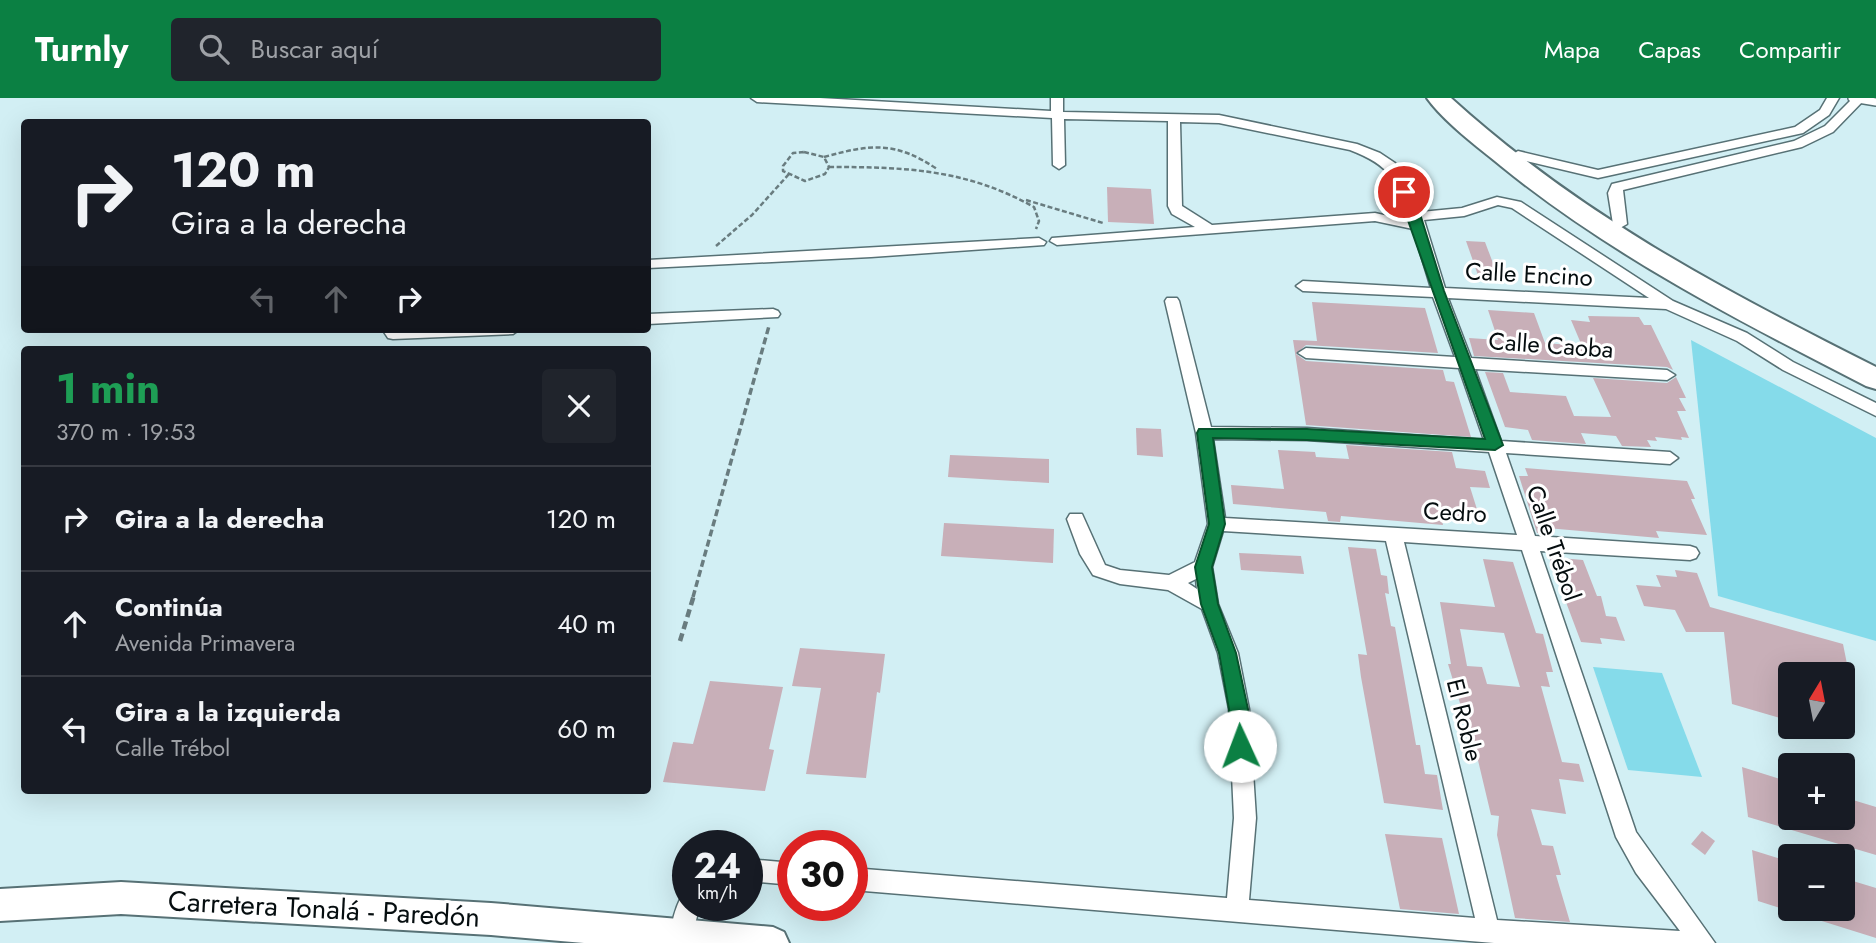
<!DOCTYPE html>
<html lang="es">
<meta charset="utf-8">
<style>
:root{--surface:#171b24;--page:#20242c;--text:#f1f3f6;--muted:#9ea1a6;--line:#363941;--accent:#0b8043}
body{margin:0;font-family:Jost,sans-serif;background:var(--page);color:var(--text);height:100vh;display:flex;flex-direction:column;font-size:26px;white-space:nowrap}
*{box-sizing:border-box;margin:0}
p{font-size:23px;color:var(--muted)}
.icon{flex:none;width:38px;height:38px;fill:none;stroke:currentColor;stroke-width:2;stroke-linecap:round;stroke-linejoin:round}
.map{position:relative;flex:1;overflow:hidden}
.sheet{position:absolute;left:21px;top:248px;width:630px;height:448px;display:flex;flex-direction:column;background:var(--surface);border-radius:7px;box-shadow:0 7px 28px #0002}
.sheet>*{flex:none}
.top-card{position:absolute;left:21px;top:21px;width:630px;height:214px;border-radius:7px;box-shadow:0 7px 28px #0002;background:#171b24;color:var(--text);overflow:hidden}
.needle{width:46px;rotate:10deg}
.controls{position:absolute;left:1778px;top:564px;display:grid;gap:14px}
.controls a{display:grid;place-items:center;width:77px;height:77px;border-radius:7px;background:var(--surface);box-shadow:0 7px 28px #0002;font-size:35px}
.speed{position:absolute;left:672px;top:732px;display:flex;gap:14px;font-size:35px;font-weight:700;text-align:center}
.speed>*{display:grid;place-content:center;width:91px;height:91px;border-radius:50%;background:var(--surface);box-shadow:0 7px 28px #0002;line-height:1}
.speed small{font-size:18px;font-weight:400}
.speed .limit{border:10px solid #d22;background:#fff;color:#111}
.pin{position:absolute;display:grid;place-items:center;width:60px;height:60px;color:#fff;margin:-30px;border:4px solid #fff;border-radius:50%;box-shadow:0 2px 7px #0007}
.me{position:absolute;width:77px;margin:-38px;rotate:358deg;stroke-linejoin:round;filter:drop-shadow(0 0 5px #0008)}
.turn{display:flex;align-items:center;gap:24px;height:147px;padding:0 35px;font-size:32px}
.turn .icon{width:91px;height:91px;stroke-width:2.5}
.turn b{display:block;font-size:49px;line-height:60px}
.lanes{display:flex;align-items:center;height:66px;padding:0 35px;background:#0003;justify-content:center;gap:35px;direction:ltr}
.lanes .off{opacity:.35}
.round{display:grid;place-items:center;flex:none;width:74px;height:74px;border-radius:7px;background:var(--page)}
.overview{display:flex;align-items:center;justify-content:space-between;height:119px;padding:0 35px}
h1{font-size:42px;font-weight:700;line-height:52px;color:#1e9e55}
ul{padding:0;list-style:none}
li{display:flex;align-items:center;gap:21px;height:105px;padding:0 35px;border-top:2px solid var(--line)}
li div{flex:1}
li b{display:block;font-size:26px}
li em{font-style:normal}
header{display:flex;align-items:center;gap:42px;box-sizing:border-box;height:98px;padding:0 35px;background:var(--accent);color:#fff}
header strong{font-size:33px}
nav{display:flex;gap:38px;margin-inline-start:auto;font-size:24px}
.search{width:490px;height:63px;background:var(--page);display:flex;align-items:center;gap:18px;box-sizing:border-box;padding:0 24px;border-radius:7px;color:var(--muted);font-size:26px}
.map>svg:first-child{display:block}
.green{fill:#85dbea}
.building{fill:#c8afb8;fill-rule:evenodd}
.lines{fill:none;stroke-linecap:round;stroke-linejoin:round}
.lane-casing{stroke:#577175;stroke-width:10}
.street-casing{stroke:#577175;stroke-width:3}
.secondary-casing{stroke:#577175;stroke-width:4}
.highway-casing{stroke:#577175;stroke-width:4}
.path-far2{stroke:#697c7f;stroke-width:2.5;stroke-dasharray:5 2.5;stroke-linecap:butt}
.path-far1{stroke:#697c7f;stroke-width:3.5;stroke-dasharray:7 3.5;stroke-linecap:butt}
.path{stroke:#697c7f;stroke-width:4.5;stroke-dasharray:8 4.5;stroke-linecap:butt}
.lane{stroke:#fff;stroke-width:7}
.street{fill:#fff;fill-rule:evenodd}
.secondary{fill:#fff;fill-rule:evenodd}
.highway{fill:#fff;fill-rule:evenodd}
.route{fill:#0b8043;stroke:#07532c;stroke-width:2}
.labels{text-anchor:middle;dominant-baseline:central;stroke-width:6;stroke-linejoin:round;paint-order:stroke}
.street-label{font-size:24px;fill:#050d0f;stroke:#fff}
.near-street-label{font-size:28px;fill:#050d0f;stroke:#fff}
</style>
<header>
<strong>Turnly</strong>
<div class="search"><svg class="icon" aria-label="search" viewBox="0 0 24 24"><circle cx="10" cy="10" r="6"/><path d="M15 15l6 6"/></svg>Buscar aquí</div>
<nav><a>Mapa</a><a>Capas</a><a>Compartir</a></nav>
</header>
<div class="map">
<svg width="1876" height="845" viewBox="0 0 1876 845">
<rect width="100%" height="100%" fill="#d2eff4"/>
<g class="green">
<polygon points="1691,242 1876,340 1876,543 1718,498"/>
<polygon points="1593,569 1662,575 1702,679 1628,672"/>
</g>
<g class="building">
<polygon points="1107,89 1151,91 1154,126 1108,124"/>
<polygon points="1466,143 1485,144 1499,181 1479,180"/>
<polygon points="1312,204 1425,210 1438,255 1306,247 1296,256 1306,263 1443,272 1446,283 1454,284 1471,339 1306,327 1293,242 1317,243"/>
<polygon points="1488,212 1534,215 1545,245 1582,248 1571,222 1590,224 1588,218 1639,219 1644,227 1651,227 1673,272 1667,269 1474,258 1469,240 1498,242"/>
<polygon points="1485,274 1503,275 1510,294 1566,298 1574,318 1611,319 1593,280 1667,285 1676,279 1686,300 1679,300 1686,313 1677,313 1689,340 1681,339 1682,342 1655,339 1657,343 1647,342 1651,349 1622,348 1616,338 1581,335 1586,346 1532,342 1528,332 1505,329"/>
<polygon points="1136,330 1161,331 1163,359 1137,357"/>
<polygon points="1346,347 1452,354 1456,370 1485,373 1490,390 1470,389 1480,421 1441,418 1443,427 1341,418 1340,424 1328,423 1326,414 1233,406 1231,387 1284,391 1278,352 1315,354 1316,359 1349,361"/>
<polygon points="950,357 1049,361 1049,385 948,379"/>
<polygon points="1525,370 1687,383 1695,401 1691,401 1707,437 1656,433 1659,440 1547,430 1547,436 1537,435 1519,378 1528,378"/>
<polygon points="944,425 1054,431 1053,465 941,458"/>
<polygon points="1348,449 1376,451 1381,477 1387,478 1389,496 1385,495 1391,528 1395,529 1416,647 1420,647 1425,676 1437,677 1443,712 1384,705 1361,579 1358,556 1367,557"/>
<polygon points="1239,455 1301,458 1304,476 1241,472"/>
<polygon points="1549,459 1583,462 1597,498 1601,498 1606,518 1616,519 1625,543 1600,540 1602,546 1581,544"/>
<path d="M1483 461 1513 464 1536 535 1543 536 1553 574H1546L1550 589 1541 588 1562 664 1579 666 1584 684 1559 681 1566 716 1531 711 1542 747 1553 748 1561 777H1556L1570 824 1515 820 1497 737 1499 718 1491 717 1467 616 1463 615 1448 566H1451L1440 504 1495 509ZM1460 531 1504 535 1520 589 1487 586 1482 569 1467 568Z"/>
<polygon points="1675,472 1697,475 1710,509 1843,546 1849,576 1814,576 1790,569 1790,623 1732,606 1724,534 1686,534 1675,512 1644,508 1636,487 1661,489 1656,477 1677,479"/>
<polygon points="800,550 885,556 880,595 877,594 866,680 806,676 821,590 792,588"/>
<polygon points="710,583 783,589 769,651 774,652 765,693 663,684 673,644 693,646"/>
<polygon points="1742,669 1790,684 1790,719 1843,719 1843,699 1876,709 1876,757 1748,719"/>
<polygon points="1702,733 1715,743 1705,757 1691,746"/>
<polygon points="1385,736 1442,740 1459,816 1400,811"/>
<polygon points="1752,752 1790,764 1790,813 1758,803"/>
<polygon points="1843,780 1876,790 1876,840 1793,814 1793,810 1843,810"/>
</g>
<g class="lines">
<g class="lane-casing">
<polyline id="lane" points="1852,0 1876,4"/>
</g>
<g class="street-casing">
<g id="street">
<path d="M751 0H820L1051 13V0H1063V14L1219 17 1357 46 1380 55 1395 65 1421 114 1462 110 1497 99 1521 104 1673 203 1747 235 1793 264 1876 305V318L1783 272 1737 243 1666 211 1448 200 1471 260 1667 272 1675 277 1667 282 1475 271 1501 343 1670 354 1678 360 1670 366 1506 355 1535 438 1690 448 1696 450 1699 455 1696 460 1690 462 1540 453 1636 734 1715 845H1494L852 792V770L1227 800 1234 720 1229 611 1218 555 1202 511 1168 492 1120 486 1093 477 1080 456 1067 421 1070 416H1082L1105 467 1120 472 1169 477 1195 464 1208 426 1196 335 1165 203 1167 200H1177L1179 203 1211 329 1307 330 1484 342 1459 270 1306 260 1298 255 1306 250 1455 259 1433 199 1303 193 1296 188 1303 183 1431 190 1413 131 1375 123 1057 147 1050 143 1052 140 1195 129 1172 116 1168 108V23L1064 21 1065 67 1059 71 1053 67 1052 20 757 4ZM1180 24 1219 25 1350 52C1392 68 1396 82 1410 123L1375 115 1212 127 1182 108ZM1498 107 1512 110 1649 200 1445 190 1424 122 1464 118ZM1213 341 1307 342 1489 354 1517 437 1225 420ZM1223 433 1386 443 1475 820 1249 802 1256 720 1249 611 1238 555 1218 506 1212 469ZM1404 444 1522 452 1616 739 1636 775 1680 833 1497 822ZM1196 481 1197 491 1188 485Z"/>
<polygon points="1827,0 1839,0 1829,17 1803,35 1598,80 1514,60 1512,57 1518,53 1598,72 1795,29 1820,12"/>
<polygon points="1853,0 1866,0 1833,34 1802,49 1623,92 1627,126 1620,130 1613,126 1608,95 1612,86 1794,43 1825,28"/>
<polygon points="1039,140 1046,144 1044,147 871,159 648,170 648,162"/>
<polygon points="773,211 778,213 780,216 778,219 648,226 648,216"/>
<polygon points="382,231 520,231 513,236 393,241 388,240"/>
<polygon points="747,761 793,765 793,787 747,783"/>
<path d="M688 796V807H700L690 845H674C668 831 675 812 681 799Z"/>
</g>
</g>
<g class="secondary-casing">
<polygon id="secondary" points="121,784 491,805 773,829 784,834 789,845 584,845 491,837 121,816 0,823 0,791"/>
</g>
<g class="highway-casing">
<path id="highway" d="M1427 0H1451C1580 117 1721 191 1876 269V291L1866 288C1739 223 1612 158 1501 68 1478 49 1444 24 1427 0Z"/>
</g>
<g class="path-far2">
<polygon points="804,54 824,59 829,69 825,76 805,83 783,73 783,68 793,55"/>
<path d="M824 59C871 46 895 43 937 71"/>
<path d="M829 69C905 69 966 71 1034 109L1039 123 1036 131"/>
<polyline points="1026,102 1103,125"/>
<polyline points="716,148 752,117 789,76"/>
</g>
<polyline class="path-far1" points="693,499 769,228"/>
<polyline class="path" points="680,543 694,497"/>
<use href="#lane" class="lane"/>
<use href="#street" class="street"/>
<use href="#secondary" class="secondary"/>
<use href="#highway" class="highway"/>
</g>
<polygon class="route" points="1400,91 1408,91 1421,119 1444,193 1503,347 1495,352 1307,342 1213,340 1225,426 1212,469 1218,506 1236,555 1248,611 1249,648 1246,654 1240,657 1233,654 1230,648 1229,611 1219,555 1201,506 1195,469 1209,426 1197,335 1199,331 1307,331 1485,341 1398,94"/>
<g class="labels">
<g class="street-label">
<text transform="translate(1529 176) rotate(3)">Calle Encino</text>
<text transform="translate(1551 247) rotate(4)">Calle Caoba</text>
<text transform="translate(1455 414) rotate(3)">Cedro</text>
<text transform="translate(1554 445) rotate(71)">Calle Trébol</text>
<text transform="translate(1465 622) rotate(76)">El Roble</text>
</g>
<g class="near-street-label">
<text transform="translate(324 811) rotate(3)">Carretera Tonalá - Paredón</text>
</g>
</g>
</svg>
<div class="controls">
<a><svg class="needle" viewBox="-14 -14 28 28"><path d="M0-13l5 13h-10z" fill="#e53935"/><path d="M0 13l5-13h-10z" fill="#9ea1a6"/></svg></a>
<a>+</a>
<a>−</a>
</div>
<div class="speed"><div>24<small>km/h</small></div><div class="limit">30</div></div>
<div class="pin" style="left:1404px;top:94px;background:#d93025"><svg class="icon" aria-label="arrive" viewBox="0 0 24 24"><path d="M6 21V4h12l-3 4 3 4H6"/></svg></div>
<svg class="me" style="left:1240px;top:648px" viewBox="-20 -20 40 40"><circle r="19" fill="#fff"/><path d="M0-13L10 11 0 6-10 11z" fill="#0b8043"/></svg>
<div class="top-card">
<div class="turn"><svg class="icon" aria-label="right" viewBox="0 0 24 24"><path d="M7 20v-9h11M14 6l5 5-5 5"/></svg><div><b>120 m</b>Gira a la derecha</div></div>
<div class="lanes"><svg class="icon off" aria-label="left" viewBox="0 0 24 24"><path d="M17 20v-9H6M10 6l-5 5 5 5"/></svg><svg class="icon off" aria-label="ahead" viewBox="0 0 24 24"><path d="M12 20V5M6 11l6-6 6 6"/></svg><svg class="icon" aria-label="right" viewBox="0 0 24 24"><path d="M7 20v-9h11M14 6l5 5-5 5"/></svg></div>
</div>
<section class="sheet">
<div class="overview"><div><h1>1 min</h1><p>370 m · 19:53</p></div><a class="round"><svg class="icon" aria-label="close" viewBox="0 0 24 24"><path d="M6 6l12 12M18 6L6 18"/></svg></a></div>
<ul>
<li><svg class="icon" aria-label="right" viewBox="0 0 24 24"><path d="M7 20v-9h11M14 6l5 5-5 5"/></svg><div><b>Gira a la derecha</b></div><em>120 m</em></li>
<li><svg class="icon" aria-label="ahead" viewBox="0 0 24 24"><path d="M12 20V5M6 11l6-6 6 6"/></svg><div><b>Continúa</b><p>Avenida Primavera</p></div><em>40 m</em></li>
<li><svg class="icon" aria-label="left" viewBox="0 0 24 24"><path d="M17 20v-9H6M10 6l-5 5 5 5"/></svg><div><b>Gira a la izquierda</b><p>Calle Trébol</p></div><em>60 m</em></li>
</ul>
</section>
</div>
